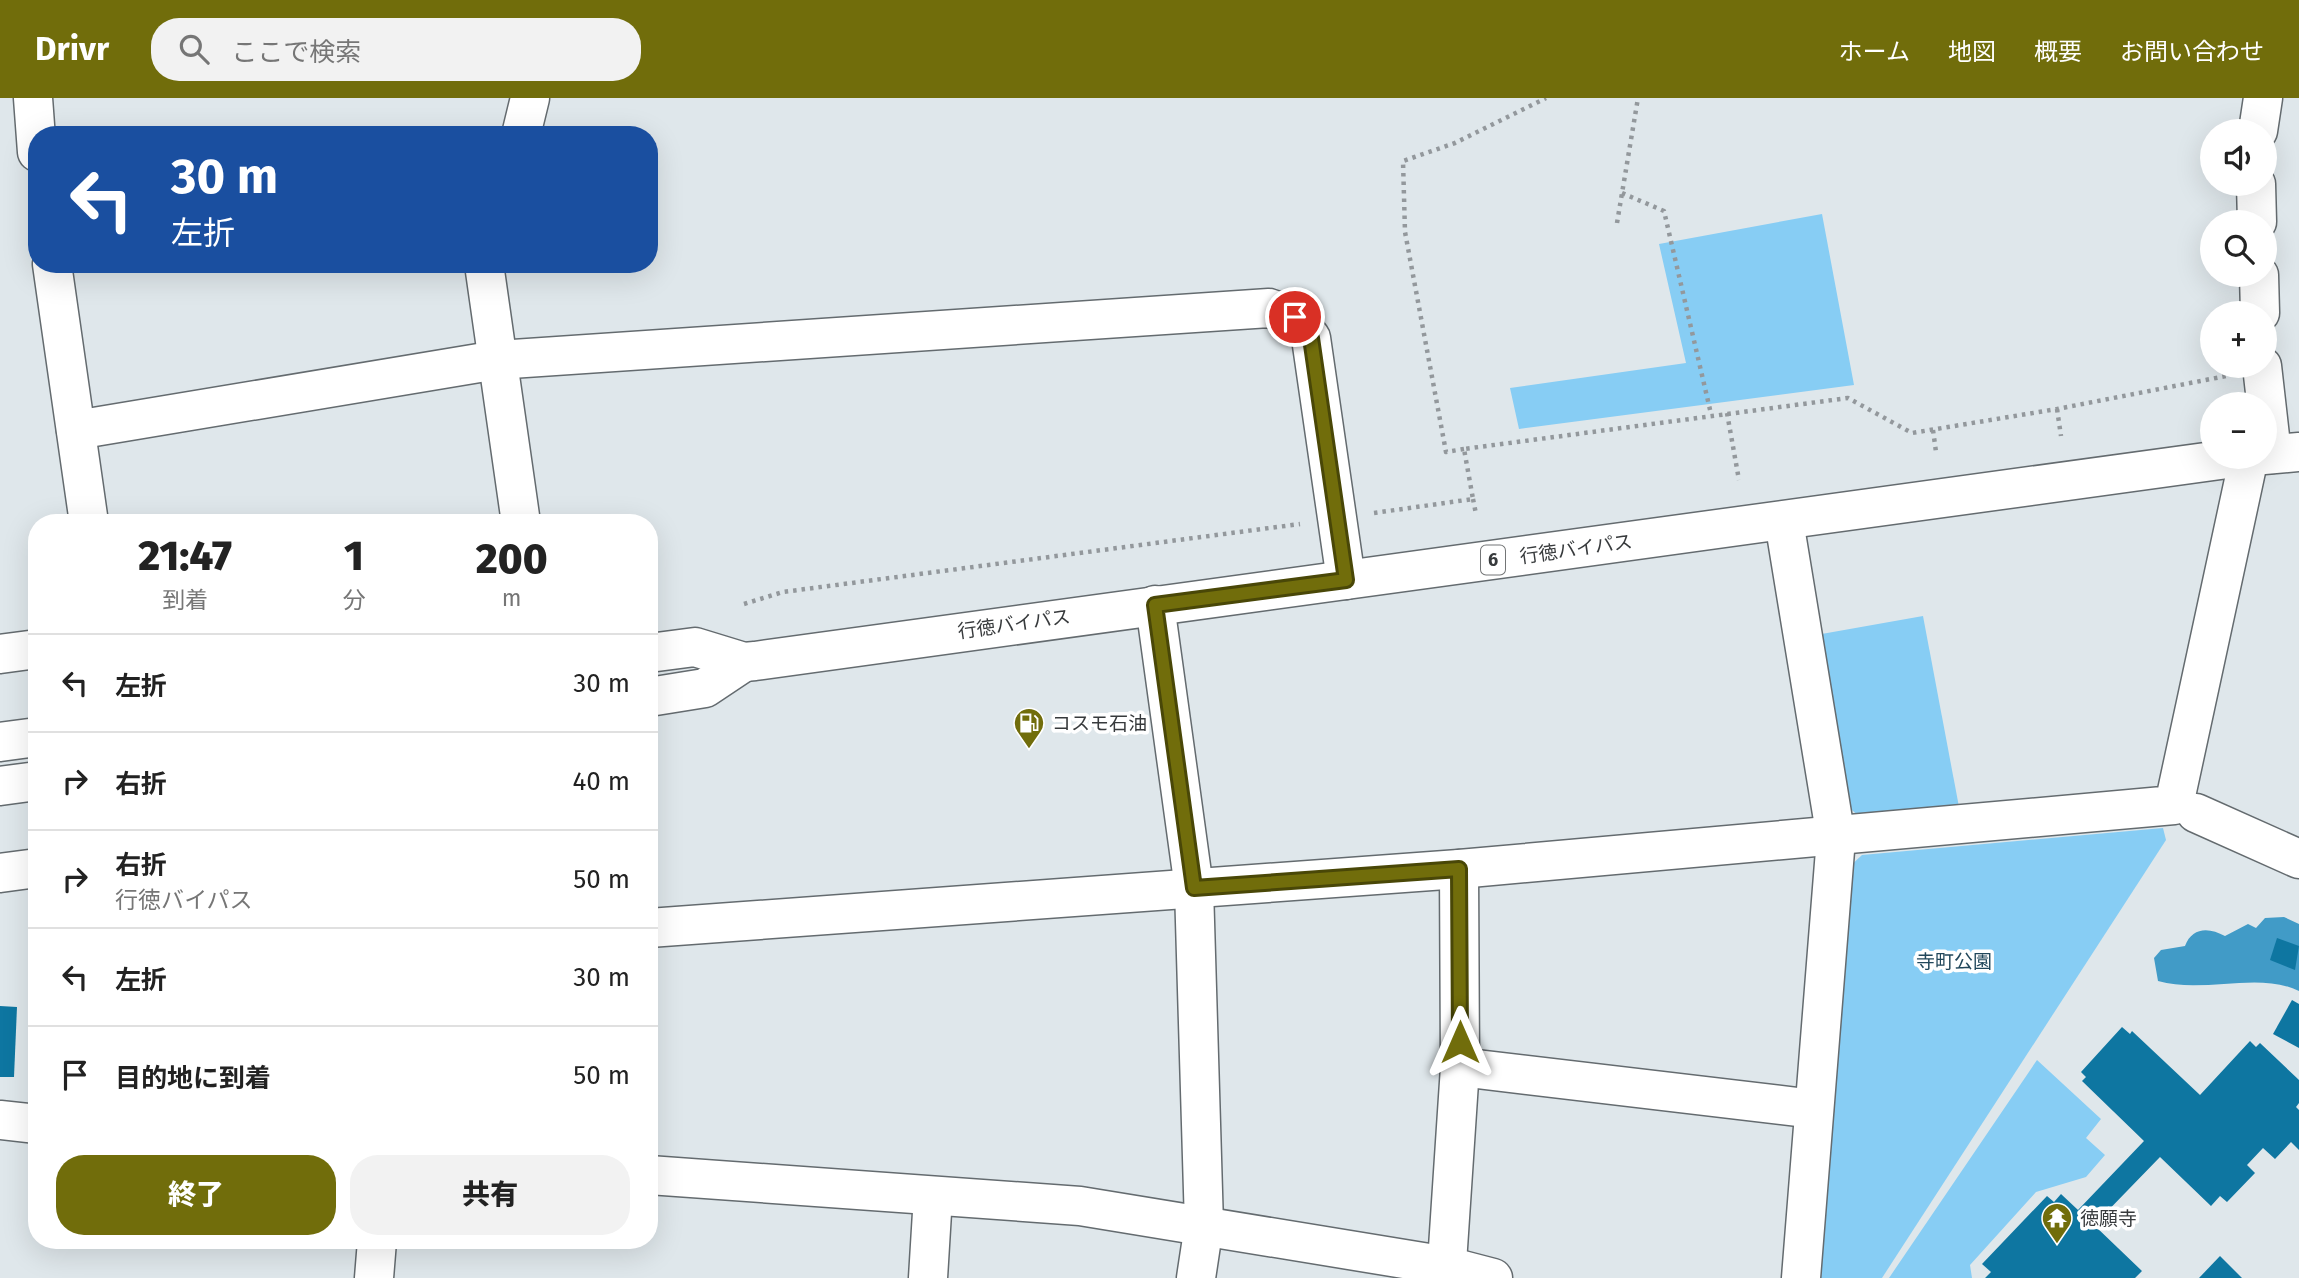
<!DOCTYPE html>
<html lang="ja">
<meta charset="utf-8">
<style>
:root{--surface:#fff;--page:#f2f2f2;--text:#222;--muted:#767676;--line:#e0e0e0;--accent:#716d0b}
body{margin:0;font-family:"Fira Sans","Noto Sans JP",sans-serif;background:var(--page);color:var(--text);height:100vh;display:flex;flex-direction:column;font-size:26px;white-space:nowrap}
*{box-sizing:border-box;margin:0}
p{font-size:23px;color:var(--muted)}
.icon{flex:none;width:38px;height:38px;fill:none;stroke:currentColor;stroke-width:2;stroke-linecap:round;stroke-linejoin:round}
.map{position:relative;flex:1;overflow:hidden}
.sheet{position:absolute;left:28px;top:416px;width:630px;height:735px;display:flex;flex-direction:column;background:var(--surface);border-radius:28px;box-shadow:0 7px 28px #0002}
.sheet>*{flex:none}
.top-card{position:absolute;left:28px;top:28px;width:630px;height:147px;border-radius:28px;box-shadow:0 7px 28px #0002;background:#1a4fa0;color:#fff;overflow:hidden}
.tools{position:absolute;left:2200px;top:21px;display:grid;gap:14px}
.tools a{display:grid;place-items:center;width:77px;height:77px;border-radius:50%;background:var(--surface);box-shadow:0 7px 28px #0002;font-size:35px}
.pin{position:absolute;display:grid;place-items:center;width:60px;height:60px;color:#fff;margin:-30px;border:4px solid #fff;border-radius:50%;box-shadow:0 2px 7px #0007}
.me{position:absolute;width:77px;margin:-38px;rotate:0deg;stroke-linejoin:round;filter:drop-shadow(0 0 5px #0008)}
.turn{display:flex;align-items:center;gap:24px;height:147px;padding:0 28px;font-size:32px}
.turn .icon{width:91px;height:91px;stroke-width:2.5}
.turn b{display:block;font-size:49px;line-height:60px}
.eta{display:flex;justify-content:space-evenly;align-items:center;height:119px;text-align:center}
.eta b{font-size:42px;font-weight:800;line-height:49px}
.cta{display:flex;gap:14px;margin-top:auto;padding:14px 28px}
.cta a{flex:1;height:80px;border-radius:28px;background:var(--accent);color:#fff;font-size:28px;font-weight:800;line-height:80px;text-align:center}
.cta a+a{background:var(--page);color:var(--text)}
ul{padding:0;list-style:none}
li{display:flex;align-items:center;gap:21px;height:98px;padding:0 28px;border-top:2px solid var(--line)}
li div{flex:1}
li b{display:block;font-size:26px}
li em{font-style:normal}
header{display:flex;align-items:center;gap:42px;box-sizing:border-box;height:98px;padding:0 35px;background:var(--accent);color:#fff}
header strong{font-size:33px}
nav{display:flex;gap:38px;margin-inline-start:auto;font-size:24px}
.search{width:490px;height:63px;background:var(--page);display:flex;align-items:center;gap:18px;box-sizing:border-box;padding:0 24px;border-radius:28px;color:var(--muted);font-size:26px}
.map>svg:first-child{display:block}
.green{fill:#87cdf4}
.water{fill:#419bc7}
.building{fill:#0e76a1}
.lines{fill:none;stroke-linecap:round;stroke-linejoin:round}
.minor-casing{stroke:#646b6f;stroke-width:41}
.major-casing{stroke:#646b6f;stroke-width:41}
.path{stroke:#93989c;stroke-width:4.5;stroke-dasharray:3.5 5;stroke-linecap:butt}
.minor{stroke:#fff;stroke-width:38}
.major{stroke:#fff;stroke-width:38}
.route-casing{stroke:#494707;stroke-width:18}
.route{stroke:#716d0b;stroke-width:12}
.labels{text-anchor:middle;dominant-baseline:central;stroke-width:7;stroke-linejoin:round;paint-order:stroke}
.shield{fill:#fff;stroke:#737576;stroke-width:2}
.shield-label{font-size:18px;font-weight:bold;fill:#373a3c}
.street-label{font-size:19px;fill:#373a3c;stroke:#fff}
.poi-label{font-size:19px;fill:#373a3c;stroke:#fff;text-anchor:start}
.park-label{font-size:19px;fill:#21475b;stroke:#fff}
</style>
<header>
<strong>Drivr</strong>
<div class="search"><svg class="icon" aria-label="search" viewBox="0 0 24 24"><circle cx="10" cy="10" r="6"/><path d="M15 15l6 6"/></svg>ここで検索</div>
<nav><a>ホーム</a><a>地図</a><a>概要</a><a>お問い合わせ</a></nav>
</header>
<div class="map">
<svg width="2299" height="1180" viewBox="0 0 2299 1180">
<rect width="100%" height="100%" fill="#dfe7eb"/>
<g class="green">
<polygon points="1822,116 1854,287 1519,331 1510,290 1686,265 1659,146"/>
<polygon points="1923,518 1959,709 1860,719 1846,707 1816,537"/>
<polygon points="2163,730 2166,742 1882,1180 1821,1180 1848,770 1862,757"/>
<polygon points="2037,962 2101,1021 2086,1040 2105,1057 2086,1079 2036,1094 1970,1167 1972,1180 1889,1180"/>
</g>
<path class="water" d="M2284 819 2299 826V893C2259 873 2203 896 2158 883L2154 860 2161 852 2185 848C2192 829 2209 829 2225 838L2248 826 2256 830 2265 820Z"/>
<g class="building">
<polygon points="2277,840 2299,848 2295,872 2270,862"/>
<polygon points="2292,902 2299,906 2299,950 2273,936"/>
<polygon points="0,908 17,909 14,979 0,979"/>
<polygon points="2122,929 2130,936 2132,933 2200,997 2250,943 2256,949 2260,945 2299,982 2299,1005 2296,1009 2299,1012 2299,1052 2291,1044 2275,1061 2263,1050 2247,1067 2255,1075 2227,1104 2220,1098 2211,1108 2160,1059 2094,1127 2142,1173 2135,1180 1985,1180 1991,1174 1982,1166 2047,1098 2054,1104 2061,1096 2078,1112 2144,1043 2082,983 2086,979 2081,974"/>
<polygon points="2220,1158 2242,1180 2199,1180"/>
</g>
<g class="lines">
<g class="minor-casing">
<g id="minor">
<polyline points="33,0 37,54"/>
<polyline points="2258,33 2263,0"/>
<polyline points="521,37 530,0"/>
<polyline points="2256,86 2257,124"/>
<polyline points="52,166 89,425"/>
<polyline points="484,166 521,425"/>
<polyline points="2259,177 2260,215"/>
<polyline points="2262,268 2272,356"/>
<polyline points="76,332 497,262 1269,210 1295,219 1311,240 1346,482"/>
<polyline points="1784,423 1836,740 1801,1180"/>
<polyline points="1155,507 1194,790 1204,1127 1196,1180"/>
<polyline points="0,556 37,551"/>
<polyline points="2196,715 2299,761"/>
<polyline points="0,775 37,770"/>
<polyline points="649,830 1459,771 2174,707 2249,359"/>
<polyline points="1460,969 1814,1011"/>
<polyline points="0,1022 37,1026"/>
<polyline points="649,1077 1080,1108 1447,1168 1493,1180"/>
<polyline points="374,1180 377,1143"/>
<polyline points="928,1180 933,1098"/>
<polyline points="1446,1180 1460,969 1459,771"/>
</g>
</g>
<g class="major-casing">
<g id="major">
<polyline points="2264,357 2299,354"/>
<polyline points="649,555 695,549 744,564 755,563 2242,359"/>
<polyline points="649,599 705,590 744,564"/>
<polyline points="0,644 37,639"/>
<polyline points="0,688 37,683"/>
</g>
</g>
<g class="path">
<polyline points="1622,95 1664,113 1711,316"/>
<polyline points="1617,125 1638,0"/>
<polyline points="2057,311 2061,338"/>
<polyline points="1727,315 1739,382"/>
<polyline points="1933,332 1936,354"/>
<polyline points="1464,351 1446,354 1405,134 1403,63 1455,45 1546,0"/>
<polyline points="1473,401 1476,416"/>
<polyline points="1374,415 1473,401 1464,351 1848,300 1912,335 2057,311 2226,278"/>
<polyline points="744,506 783,494 1300,426"/>
</g>
<use href="#minor" class="minor"/>
<use href="#major" class="major"/>
</g>
<g class="lines">
<g class="route-casing">
<polyline id="route" points="1295,219 1311,240 1346,482 1155,507 1194,790 1459,771 1460,944"/>
</g>
<use href="#route" class="route"/>
</g>
<defs>
<g id="fuel-pin" transform="scale(1.575)"><path d="M0 17L-7.5 6A9.5 9.5 0 1 1 7.5 6Z" fill="#716d0b" stroke="#fff"/><path d="M-5.5-6h7V0h2V4h1.3V-2.5L3-4.5l.8-.8L6-3V5H2.5V1h-1V6h-7ZM-4.2-4.7v3.2H.2V-4.7Z" fill="#fff"/></g>
<g id="temple-pin" transform="scale(1.575)"><path d="M0 17L-7.5 6A9.5 9.5 0 1 1 7.5 6Z" fill="#716d0b" stroke="#fff"/><path d="M0-6L5-2H3V0L6.5 2.5H4V6H1.5V3h-3V6H-4V2.5H-6.5L-3 0V-2H-5Z" fill="#fff"/></g>
</defs>
<g fill-rule="evenodd">
<use href="#fuel-pin" x="1029" y="625"/>
<use href="#temple-pin" x="2057" y="1120"/>
</g>
<g class="labels">
<rect class="shield" x="1481" y="447.5" width="24" height="29" rx="5"/>
<g class="shield-label">
<text x="1493" y="462">6</text>
</g>
<g class="street-label">
<text transform="translate(1576 451) rotate(-8)">行徳バイパス</text>
<text transform="translate(1014 526) rotate(-8)">行徳バイパス</text>
</g>
<g class="poi-label">
<text x="1052" y="625">コスモ石油</text>
<text x="2080" y="1120">徳願寺</text>
</g>
<g class="park-label">
<text x="1954" y="863">寺町公園</text>
</g>
</g>
</svg>
<div class="tools">
<a><svg class="icon" aria-label="sound" viewBox="0 0 24 24"><path d="M4 9h4l5-4v14l-5-4H4zM17 9q2 3 0 6"/></svg></a>
<a><svg class="icon" aria-label="search" viewBox="0 0 24 24"><circle cx="10" cy="10" r="6"/><path d="M15 15l6 6"/></svg></a>
<a>+</a>
<a>−</a>
</div>
<div class="pin" style="left:1295px;top:219px;background:#d93025"><svg class="icon" aria-label="arrive" viewBox="0 0 24 24"><path d="M6 21V4h12l-3 4 3 4H6"/></svg></div>
<svg class="me" style="left:1460px;top:944px" viewBox="-20 -20 40 40"><path d="M0-17L14 15 0 8-14 15z" fill="#716d0b" stroke="#fff" stroke-width="4"/></svg>
<div class="top-card">
<div class="turn"><svg class="icon" aria-label="left" viewBox="0 0 24 24"><path d="M17 20v-9H6M10 6l-5 5 5 5"/></svg><div><b>30 m</b>左折</div></div>
</div>
<section class="sheet">
<div class="eta">
<div><b>21:47</b><p>到着</p></div>
<div><b>1</b><p>分</p></div>
<div><b>200</b><p>m</p></div>
</div>
<ul>
<li><svg class="icon" aria-label="left" viewBox="0 0 24 24"><path d="M17 20v-9H6M10 6l-5 5 5 5"/></svg><div><b>左折</b></div><em>30 m</em></li>
<li><svg class="icon" aria-label="right" viewBox="0 0 24 24"><path d="M7 20v-9h11M14 6l5 5-5 5"/></svg><div><b>右折</b></div><em>40 m</em></li>
<li><svg class="icon" aria-label="right" viewBox="0 0 24 24"><path d="M7 20v-9h11M14 6l5 5-5 5"/></svg><div><b>右折</b><p>行徳バイパス</p></div><em>50 m</em></li>
<li><svg class="icon" aria-label="left" viewBox="0 0 24 24"><path d="M17 20v-9H6M10 6l-5 5 5 5"/></svg><div><b>左折</b></div><em>30 m</em></li>
<li><svg class="icon" aria-label="arrive" viewBox="0 0 24 24"><path d="M6 21V4h12l-3 4 3 4H6"/></svg><div><b>目的地に到着</b></div><em>50 m</em></li>
</ul>
<div class="cta"><a>終了</a><a>共有</a></div>
</section>
</div>
